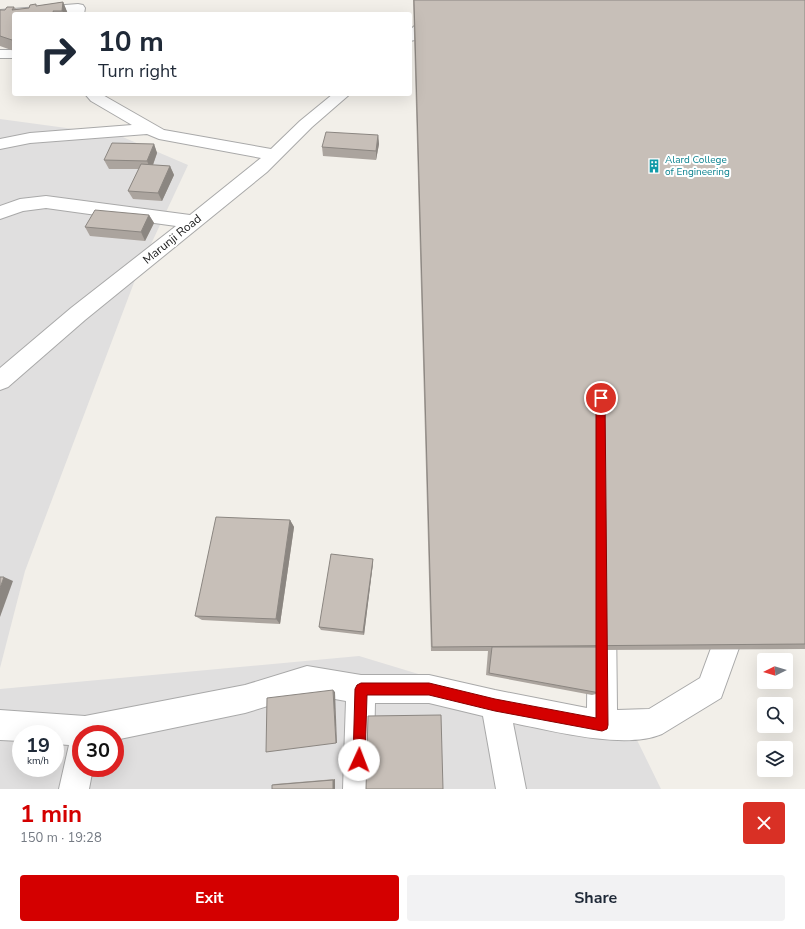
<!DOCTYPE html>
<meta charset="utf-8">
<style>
:root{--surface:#fff;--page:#f2f2f3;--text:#1f2937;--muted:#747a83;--accent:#d40000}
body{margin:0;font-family:"Nunito Sans",sans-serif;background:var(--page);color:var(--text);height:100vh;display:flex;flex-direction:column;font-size:15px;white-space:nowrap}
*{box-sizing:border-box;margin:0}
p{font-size:13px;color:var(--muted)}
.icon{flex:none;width:22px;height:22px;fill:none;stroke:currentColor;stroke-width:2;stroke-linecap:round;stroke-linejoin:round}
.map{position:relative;height:789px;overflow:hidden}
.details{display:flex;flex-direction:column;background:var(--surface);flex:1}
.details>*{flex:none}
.top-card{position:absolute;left:12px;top:12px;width:400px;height:84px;border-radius:4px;box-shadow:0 4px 16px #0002;background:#fff;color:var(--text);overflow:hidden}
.needle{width:26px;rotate:265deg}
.tools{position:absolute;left:757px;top:653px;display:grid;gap:8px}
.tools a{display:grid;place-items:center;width:36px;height:36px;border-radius:4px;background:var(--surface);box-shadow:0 4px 16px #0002;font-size:20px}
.speed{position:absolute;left:12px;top:725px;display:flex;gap:8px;font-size:20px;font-weight:700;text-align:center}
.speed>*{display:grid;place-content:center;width:52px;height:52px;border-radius:50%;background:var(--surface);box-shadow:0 4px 16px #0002;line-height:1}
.speed small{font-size:10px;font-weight:400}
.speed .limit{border:6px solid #d22;background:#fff;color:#111}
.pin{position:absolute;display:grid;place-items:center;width:34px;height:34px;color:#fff;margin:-17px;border:2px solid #fff;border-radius:50%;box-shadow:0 1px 4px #0007}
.me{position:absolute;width:44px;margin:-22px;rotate:2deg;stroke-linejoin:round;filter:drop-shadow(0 0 3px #0008)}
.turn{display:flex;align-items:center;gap:14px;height:84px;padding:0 20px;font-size:18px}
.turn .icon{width:52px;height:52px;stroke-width:2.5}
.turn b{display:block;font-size:28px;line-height:34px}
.round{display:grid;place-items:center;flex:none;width:42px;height:42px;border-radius:4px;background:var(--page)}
.headline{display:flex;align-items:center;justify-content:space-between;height:68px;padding:0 20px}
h1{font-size:24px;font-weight:700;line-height:30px;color:var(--accent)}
.action{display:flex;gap:8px;margin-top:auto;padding:8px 20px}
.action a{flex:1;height:46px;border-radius:4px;background:var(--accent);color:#fff;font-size:16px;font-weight:700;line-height:46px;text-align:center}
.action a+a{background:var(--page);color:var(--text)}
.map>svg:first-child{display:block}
.residential{fill:#e0dfdf;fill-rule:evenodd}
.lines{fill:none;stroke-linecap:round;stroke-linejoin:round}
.minor-casing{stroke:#a9a9a9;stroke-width:2}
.minor{fill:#fff;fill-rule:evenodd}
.wall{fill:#aba49e}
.shaded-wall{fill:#8b8681}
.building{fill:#c7bfb8;stroke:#8b8681}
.route{fill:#d40000;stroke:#8a0000}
.labels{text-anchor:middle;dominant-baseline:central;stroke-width:4;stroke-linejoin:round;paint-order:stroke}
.far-culture-label{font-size:10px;fill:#0d838f;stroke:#fff;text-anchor:start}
.street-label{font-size:12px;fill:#222;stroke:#fff}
</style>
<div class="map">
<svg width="805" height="789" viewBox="0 0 805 789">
<rect width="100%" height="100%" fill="#f2efe9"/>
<g class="residential">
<polygon points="0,119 118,135 188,165 138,272 25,571 0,668"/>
<path d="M359 656 637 740 661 789H0V689ZM21 734H55V768H21ZM81 734H115V768H81Z"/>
</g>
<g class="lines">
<g class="minor-casing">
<g id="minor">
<polygon points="443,0 458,0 415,40 410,41 410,30"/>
<polygon points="78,4 83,5 85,8 84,14 70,14 71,13 14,14 14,17 0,18 0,10"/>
<rect x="0" y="50" width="14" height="8"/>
<polygon points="85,94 101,94 164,130 271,149 300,121 333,94 350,94 312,127 267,172 85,320 8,387 0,390 0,368 71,308 176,226 46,208 23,211 0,219 0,206 20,199 46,196 190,215 261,158 159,139 147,134 30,143 0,149 0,139 30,133 132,125 91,101"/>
<path d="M602 606 612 610 616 620 617 710 649 709 700 678 725 610 735 606 745 610 749 620 721 698 662 734C625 750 553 731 513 723L526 789H496L483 716 429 703H375L373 789H343L346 701 307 694 245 713 115 740V734H81V768H93L89 789H59L69 745 55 744V734H21V741L0 740V710L85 716 245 685 307 666 361 675H429L495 690 587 708 588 620 592 610Z"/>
</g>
</g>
<use href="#minor" class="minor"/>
</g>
<g class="wall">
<polygon points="413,0 805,0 805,649 600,650 600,693 592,695 486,675 488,651 431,651"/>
<polygon points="63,2 68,14 14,14 14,51 0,46 0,36 5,10 14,7 16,9 29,8 37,6"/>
<polygon points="378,135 379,144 376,160 323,156 322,147"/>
<polygon points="154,144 157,153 153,165 170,166 174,175 162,201 133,199 128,191 139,169 109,169 104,160"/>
<polygon points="149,215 154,223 145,241 90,236 85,227"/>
<polygon points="290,520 294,527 280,624 202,620 195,616"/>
<polygon points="373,559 373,563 364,635 321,630 319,627"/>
<polygon points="335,779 335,789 272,789 272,785 275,784"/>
</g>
<g class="shaded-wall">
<polygon points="63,2 68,14 64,14 62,11"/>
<polygon points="378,135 379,144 376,160 376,151"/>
<polygon points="154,144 157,153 151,170 147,161"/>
<polygon points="170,166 174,175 162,201 158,193"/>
<polygon points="149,215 154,223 145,241 141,232"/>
<polygon points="290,520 294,527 280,624 276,619"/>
<polygon points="373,559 373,563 364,635 363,632"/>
<polygon points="4,577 13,581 0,617 0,588"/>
<polygon points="333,690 335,692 337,743 336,743"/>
<polygon points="335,779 335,789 333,789 333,780"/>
</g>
<g class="building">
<polygon points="414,0 805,0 805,644 432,647"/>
<polygon points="63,2 62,11 53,11 54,14 14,14 14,39 12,40 0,36 0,10 5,10 7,7 14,7 12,10 29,8 30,5 36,4 36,6"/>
<polygon points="326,132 378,135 376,151 322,147"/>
<polygon points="112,143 154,144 147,161 104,160"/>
<polygon points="141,164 170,166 158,193 128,191"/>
<polygon points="95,210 149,215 141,232 85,227"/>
<polygon points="216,517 290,520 276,619 195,616"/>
<polygon points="331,554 373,559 363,632 319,627"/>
<polygon points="0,577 4,577 0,588"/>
<polygon points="492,647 600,647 600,693 489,673"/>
<polygon points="333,690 336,743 266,752 267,698"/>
<polygon points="441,715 443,789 366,789 368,716"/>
<polygon points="333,780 333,789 272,789 272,785"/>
</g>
<polygon class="route" points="601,394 605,398 608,725 607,729 602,731 495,711 429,695 367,695 365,760 363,765 359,767 354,765 353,760 355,689 357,685 361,683 429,683 495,699 596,718 596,398"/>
<defs>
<g id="building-bare" transform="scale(1.08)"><path d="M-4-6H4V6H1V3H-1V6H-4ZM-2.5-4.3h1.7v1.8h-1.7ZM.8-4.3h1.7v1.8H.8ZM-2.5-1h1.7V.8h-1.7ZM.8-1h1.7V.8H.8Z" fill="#0f9aa8" stroke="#fff" stroke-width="2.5" paint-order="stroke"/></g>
</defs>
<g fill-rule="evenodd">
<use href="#building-bare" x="654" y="166"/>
</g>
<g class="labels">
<g class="far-culture-label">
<text x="665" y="160">Alard College<tspan x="665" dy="12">of Engineering</tspan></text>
</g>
<g class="street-label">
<text transform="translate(172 239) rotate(-39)">Marunji Road</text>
</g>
</g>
</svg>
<div class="tools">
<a><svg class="needle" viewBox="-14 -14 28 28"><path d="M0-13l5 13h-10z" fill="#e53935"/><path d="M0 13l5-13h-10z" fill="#747a83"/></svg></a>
<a><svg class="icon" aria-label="search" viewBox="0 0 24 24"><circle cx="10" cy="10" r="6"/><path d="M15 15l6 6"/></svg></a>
<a><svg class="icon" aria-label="layers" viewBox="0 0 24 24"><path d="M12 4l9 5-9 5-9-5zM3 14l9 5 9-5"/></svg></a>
</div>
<div class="speed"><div>19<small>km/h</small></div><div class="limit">30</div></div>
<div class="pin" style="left:601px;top:398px;background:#d93025"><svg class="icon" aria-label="arrive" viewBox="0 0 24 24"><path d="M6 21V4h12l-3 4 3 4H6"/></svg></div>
<svg class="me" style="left:359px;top:760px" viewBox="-20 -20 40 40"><circle r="19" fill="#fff"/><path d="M0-13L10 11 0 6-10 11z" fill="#d40000"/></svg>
<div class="top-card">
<div class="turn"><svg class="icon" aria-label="right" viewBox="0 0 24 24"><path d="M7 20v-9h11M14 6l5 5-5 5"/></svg><div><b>10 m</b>Turn right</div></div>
</div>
</div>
<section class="details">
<div class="headline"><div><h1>1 min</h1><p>150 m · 19:28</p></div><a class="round" style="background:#d93025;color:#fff"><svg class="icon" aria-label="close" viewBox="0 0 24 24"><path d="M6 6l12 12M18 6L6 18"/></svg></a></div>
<div class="action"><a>Exit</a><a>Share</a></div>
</section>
